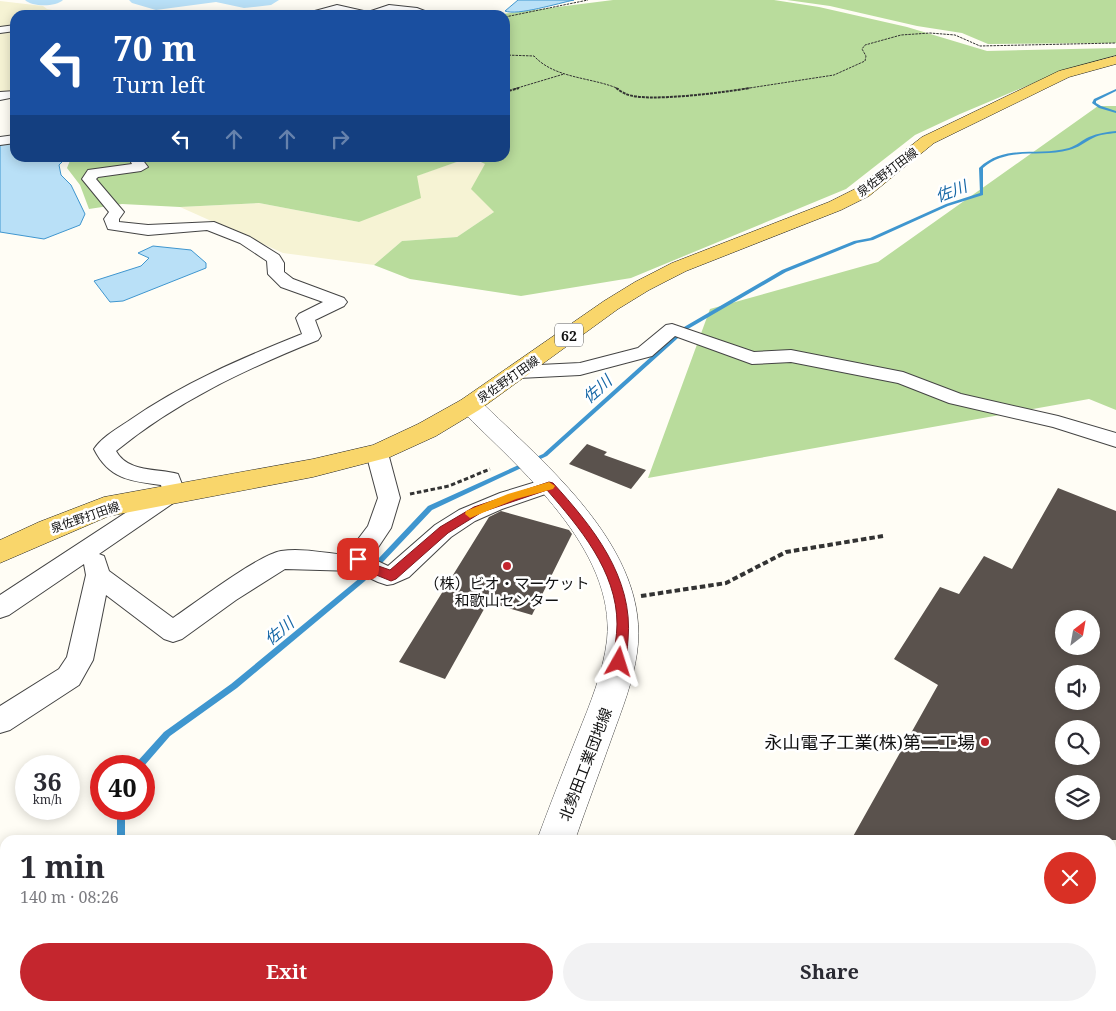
<!DOCTYPE html>
<meta charset="utf-8">
<style>
:root{--surface:#fff;--page:#f2f2f3;--text:#2b2b33;--muted:#7c7c81;--accent:#c4262e}
body{margin:0;font-family:"Noto Serif","Noto Sans JP",serif;background:var(--page);color:var(--text);height:100vh;display:flex;flex-direction:column;font-size:19px;white-space:nowrap}
*{box-sizing:border-box;margin:0}
p{font-size:16px;color:var(--muted)}
.icon{flex:none;width:28px;height:28px;fill:none;stroke:currentColor;stroke-width:2;stroke-linecap:round;stroke-linejoin:round}
.map{position:relative;flex:1;overflow:hidden}
.side{position:absolute;left:0px;top:835px;width:1116px;height:176px;display:flex;flex-direction:column;background:var(--surface);border-radius:15px 15px 0 0;box-shadow:0 2px 12px #0003}
.side>*{flex:none}
.banner{position:absolute;left:10px;top:10px;width:500px;height:152px;border-radius:15px;box-shadow:0 2px 12px #0003;background:#1a4fa0;color:#fff;overflow:hidden}
.needle{width:32px;rotate:31deg}
.fabs{position:absolute;left:1055px;top:610px;display:grid;gap:10px}
.fabs a{display:grid;place-items:center;width:45px;height:45px;border-radius:50%;background:var(--surface);box-shadow:0 2px 12px #0003;font-size:25px}
.speed{position:absolute;left:15px;top:755px;display:flex;gap:10px;font-size:25px;font-weight:700;text-align:center}
.speed>*{display:grid;place-content:center;width:65px;height:65px;border-radius:50%;background:var(--surface);box-shadow:0 2px 12px #0003;line-height:1}
.speed small{font-size:12px;font-weight:400}
.speed .limit{border:8px solid #d22;background:#fff;color:#111}
.pin{position:absolute;display:grid;place-items:center;width:42px;height:42px;color:#fff;margin:-21px;border-radius:10px;box-shadow:0 2px 8px #0006}
.me{position:absolute;width:55px;margin:-28px;rotate:6deg;stroke-linejoin:round;filter:drop-shadow(0 0 4px #0008)}
.turn{display:flex;align-items:center;gap:18px;height:105px;padding:0 20px;font-size:22px}
.turn .icon{width:65px;height:65px;stroke-width:2.5}
.turn b{display:block;font-size:35px;line-height:42px}
.lanes{display:flex;align-items:center;height:48px;padding:0 20px;background:#0003;justify-content:center;gap:25px;direction:ltr}
.lanes .off{opacity:.35}
.round{display:grid;place-items:center;flex:none;width:52px;height:52px;border-radius:26px;background:var(--page)}
.summary{display:flex;align-items:center;justify-content:space-between;height:85px;padding:0 20px}
h1{font-size:30px;font-weight:700;line-height:38px}
.cta{display:flex;gap:10px;margin-top:auto;padding:10px 20px}
.cta a{flex:1;height:58px;border-radius:30px;background:var(--accent);color:#fff;font-size:20px;font-weight:700;line-height:58px;text-align:center}
.cta a+a{background:var(--page);color:var(--text)}
.map>svg:first-child{display:block}
.farmland{fill:#f6f3d4}
.forest{fill:#b9dc9c}
.water{fill:#b9e0f7;stroke:#3f96cf}
.lines{fill:none;stroke-linecap:round;stroke-linejoin:round}
.stream{fill:#3f96cf;fill-rule:evenodd}
.river{fill:#b9e0f7;fill-rule:evenodd}
.building{fill:#5a524d;fill-rule:evenodd}
.minor-casing{stroke:#444;stroke-width:2}
.tertiary-casing{stroke:#444;stroke-width:1}
.primary-casing{stroke:#222;stroke-width:1}
.path-far3{stroke:#333;stroke-width:1;stroke-dasharray:2.5 1;stroke-linecap:butt}
.path-far2{stroke:#333;stroke-width:2;stroke-dasharray:3 1;stroke-linecap:butt}
.path-far1{stroke:#333;stroke-width:3;stroke-dasharray:4.5 2.5;stroke-linecap:butt}
.path{stroke:#333;stroke-width:4;stroke-dasharray:5.5 3;stroke-linecap:butt}
.minor{fill:#fff;fill-rule:evenodd}
.tertiary{fill:#fff;fill-rule:evenodd}
.primary{fill:#f9d66b;fill-rule:evenodd}
.route{fill:#c4262e;stroke:#7f191e}
.slow{fill:#f59e0b}
.poi-dot{fill:#c4262e;stroke:#fff;stroke-width:2}
.labels{text-anchor:middle;dominant-baseline:central;stroke-width:5;stroke-linejoin:round;paint-order:stroke}
.far-street-label{font-size:12px;fill:#111;stroke:#fff}
.shield{fill:#fff;stroke:#585858;stroke-width:1}
.shield-label{font-size:14px;font-weight:bold;fill:#111}
.poi-label{font-size:15px;fill:#111;stroke:#fff}
.street-label{font-size:15px;fill:#111;stroke:#fff}
.water-label{font-size:16px;font-style:italic;fill:#1768a6;stroke:#fff}
.near-poi-label{font-size:18px;fill:#111;stroke:#fff;text-anchor:end}
</style>
<div class="map">
<svg width="1116" height="1011" viewBox="0 0 1116 1011">
<rect width="100%" height="100%" fill="#fffdf5"/>
<g class="farmland">
<polygon points="0,1 43,6 47,9 80,15 15,15 15,27 0,29"/>
<polygon points="15,28 15,92 0,95 0,30"/>
<polygon points="468,158 485,164 494,212 457,237 402,241 374,265 283,253 180,207 259,203 359,222 416,176"/>
</g>
<g class="forest">
<polygon points="613,0 774,0 819,7 907,27 987,51 1116,48 1116,55 1048,77 960,114 915,135 846,189 631,278 521,296 410,279 374,265 402,241 457,237 494,212 471,189 485,164 472,158 505,158 505,15 495,15"/>
<polygon points="787,0 1116,0 1116,43 988,44 962,33 917,26 830,6"/>
<polygon points="1098,106 1116,106 1116,410 1089,399 648,478 710,309 878,262"/>
<polygon points="71,158 468,158 417,176 421,198 359,222 259,203 180,207 122,204 89,209 80,185 67,168"/>
</g>
<g class="water">
<path d="M518 0H574C559 3 517 16 505 11Z"/>
<polygon points="15,143 15,158 66,158 59,165 61,175 71,185 85,214 80,225 44,239 0,232 0,145"/>
<polygon points="153,246 191,250 206,263 206,268 123,301 110,302 94,281 141,266 149,258 138,253"/>
</g>
<g class="lines">
<g class="stream">
<polygon points="1116,89 1116,91 1096,101 1096,103 1101,106 1116,111 1116,113 1099,108 1092,103 1094,99"/>
<path d="M1116 131V133C1108 134 1100 134 1093 138 1085 142 1078 148 1069 150 1039 158 1008 146 983 168V195L948 206 873 240 857 243 786 272 688 329 547 456 432 510 365 581 237 688 170 736 144 766H135L136 763 164 732 231 684 361 577 428 506 543 454 684 327 782 270 854 241 870 238 946 204 980 193 979 168C1005 143 1038 157 1069 148 1076 146 1082 140 1089 137 1098 133 1107 132 1116 131Z"/>
<rect x="117" y="809" width="8" height="31"/>
<polygon points="79,1006 89,1006 87,1011 77,1011"/>
</g>
<g class="river">
<path d="M25 0H63C56 7 32 7 25 0Z"/>
<polygon points="129,0 279,0 271,5 244,8 216,2 156,10 132,3"/>
</g>
</g>
<g class="building">
<polygon points="587,444 607,452 604,455 646,470 631,489 569,464"/>
<path d="M1058 488 1116 511V840H851L938 685 894 659 940 587 959 594 984 556 1012 569ZM1064 619H1091V646H1064ZM1064 674H1091V701H1064ZM1064 729H1091V756H1064ZM1064 784H1091V811H1064Z"/>
<polygon points="501,511 569,530 572,534 532,615 488,602 445,679 399,662 489,517"/>
</g>
<g class="lines">
<g class="minor-casing">
<g id="minor">
<polygon points="337,5 368,12 389,5 417,8 435,15 390,11 378,15 356,15 337,11 318,15 300,15"/>
<polygon points="15,25 15,31 0,33 0,27"/>
<polygon points="15,91 15,97 0,100 0,92"/>
<polygon points="15,135 15,143 0,145 0,137"/>
<path d="M129 158H141L148 167 141 171 98 177 96 179 124 212 119 219V222L148 225 214 222 250 237 279 255 284 263V272L293 279 344 298 347 302 344 306 315 320 321 336 318 340C246 369 177 401 116 451 128 473 157 468 178 474L185 492 182 497 99 554 104 556 109 571 173 618C195 603 258 555 281 551 302 548 325 553 346 555L368 526 378 498 366 453 370 448 377 446 384 448 388 453 400 498 391 528 371 558 388 566 435 525 459 510 500 493 549 478 557 480 560 485 557 490 502 509 475 521 451 537 409 577 393 584 387 585 378 582 355 571 285 569 236 600 182 639 173 642 164 639 106 595 93 660 79 685 10 730 0 733V706L59 669 67 657 86 575 84 564 9 615 0 618V595L162 489 161 485C130 481 109 479 94 449 102 437 118 428 130 420 183 383 242 358 302 334L296 318 299 314 323 302 281 287 268 274 267 261 240 243 207 230 148 235 108 229 104 219 109 212 82 179 88 170 132 164Z"/>
<polygon points="672,324 754,352 791,350 903,372 961,394 1058,416 1116,433 1116,447 1053,427 949,403 898,383 791,362 752,364 675,336 652,356 580,375 519,378 512,376 510,372 512,368 519,366 580,363 638,348 666,325"/>
</g>
</g>
<g class="tertiary-casing">
<g id="tertiary">
<path d="M470 398 479 400C545 464 652 550 637 653 633 682 622 709 612 737 600 771 587 805 575 840H537C550 805 564 769 578 734 590 704 603 673 607 640 616 549 519 468 461 410L458 405 461 400Z"/>
<polygon points="472,1006 516,1006 514,1011 470,1011"/>
</g>
</g>
<g class="primary-casing">
<polygon id="primary" points="1116,56 1116,64 1069,77 934,143 869,196 841,210 686,271 649,290 618,309 479,410 436,436 390,457 313,477 109,516 0,563 0,540 39,522 104,497 313,459 373,445 418,424 461,400 604,301 635,282 672,263 829,202 857,188 922,137 1059,71"/>
</g>
<g class="path-far3">
<polyline points="505,17 588,0"/>
<path d="M505 55 534 56C555 79 592 77 619 89"/>
<polyline points="514,89 564,74"/>
<polyline points="743,89 834,75 865,61 866,56 862,49 865,45 901,35 930,33 955,35 980,46 1116,43"/>
</g>
<g class="path-far2">
<path d="M616 88C619 90 623 93 626 94 646 103 726 92 750 88"/>
<polyline points="505,92 519,88"/>
</g>
<polyline class="path-far1" points="410,494 449,486 490,469"/>
<polyline class="path" points="641,596 726,583 786,552 883,536"/>
<use href="#minor" class="minor"/>
<use href="#tertiary" class="tertiary"/>
<use href="#primary" class="primary"/>
</g>
<path class="route" d="M549 482 553 483C592 526 634 577 628 640 627 648 628 658 624 666H614L613 662C614 650 617 636 617 624 617 571 579 527 547 490L482 512 448 533 396 579 391 581 359 568 352 559 358 554 367 562 390 570 440 527 474 507Z"/>
<polygon class="slow" points="549,482 555,486 553,489 516,499 470,518 465,514 466,511 508,494"/>
<g class="poi-dot">
<circle cx="507" cy="566" r="5"/>
<circle cx="985" cy="742" r="5"/>
</g>
<g class="labels">
<g class="far-street-label">
<text transform="translate(887 172) rotate(-37)">泉佐野打田線</text>
<text transform="translate(508 379) rotate(-35)">泉佐野打田線</text>
<text transform="translate(85 517) rotate(-19)">泉佐野打田線</text>
</g>
<rect class="shield" x="555" y="323.5" width="28" height="23" rx="4"/>
<g class="shield-label">
<text x="569" y="335">62</text>
</g>
<g class="poi-label">
<text x="507" y="583">（株）ビオ・マーケット<tspan x="507" dy="17">和歌山センター</tspan></text>
</g>
<g class="street-label">
<text transform="translate(585 764) rotate(-69)">北勢田工業団地線</text>
</g>
<g class="water-label">
<text transform="translate(951 191) rotate(-21)">佐川</text>
<text transform="translate(597 389) rotate(-42)">佐川</text>
<text transform="translate(279 631) rotate(-40)">佐川</text>
</g>
<g class="near-poi-label">
<text x="975" y="742">永山電子工業(株)第二工場</text>
</g>
</g>
</svg>
<div class="fabs">
<a><svg class="needle" viewBox="-14 -14 28 28"><path d="M0-13l5 13h-10z" fill="#e53935"/><path d="M0 13l5-13h-10z" fill="#7c7c81"/></svg></a>
<a><svg class="icon" aria-label="sound" viewBox="0 0 24 24"><path d="M4 9h4l5-4v14l-5-4H4zM17 9q2 3 0 6"/></svg></a>
<a><svg class="icon" aria-label="search" viewBox="0 0 24 24"><circle cx="10" cy="10" r="6"/><path d="M15 15l6 6"/></svg></a>
<a><svg class="icon" aria-label="layers" viewBox="0 0 24 24"><path d="M12 4l9 5-9 5-9-5zM3 14l9 5 9-5"/></svg></a>
</div>
<div class="speed"><div>36<small>km/h</small></div><div class="limit">40</div></div>
<div class="pin" style="left:358px;top:559px;background:#d93025"><svg class="icon" aria-label="arrive" viewBox="0 0 24 24"><path d="M6 21V4h12l-3 4 3 4H6"/></svg></div>
<svg class="me" style="left:619px;top:662px" viewBox="-20 -20 40 40"><path d="M0-17L14 15 0 8-14 15z" fill="#c4262e" stroke="#fff" stroke-width="4"/></svg>
<div class="banner">
<div class="turn"><svg class="icon" aria-label="left" viewBox="0 0 24 24"><path d="M17 20v-9H6M10 6l-5 5 5 5"/></svg><div><b>70 m</b>Turn left</div></div>
<div class="lanes"><svg class="icon" aria-label="left" viewBox="0 0 24 24"><path d="M17 20v-9H6M10 6l-5 5 5 5"/></svg><svg class="icon off" aria-label="ahead" viewBox="0 0 24 24"><path d="M12 20V5M6 11l6-6 6 6"/></svg><svg class="icon off" aria-label="ahead" viewBox="0 0 24 24"><path d="M12 20V5M6 11l6-6 6 6"/></svg><svg class="icon off" aria-label="right" viewBox="0 0 24 24"><path d="M7 20v-9h11M14 6l5 5-5 5"/></svg></div>
</div>
<section class="side">
<div class="summary"><div><h1>1 min</h1><p>140 m · 08:26</p></div><a class="round" style="background:#d93025;color:#fff"><svg class="icon" aria-label="close" viewBox="0 0 24 24"><path d="M6 6l12 12M18 6L6 18"/></svg></a></div>
<div class="cta"><a>Exit</a><a>Share</a></div>
</section>
</div>
